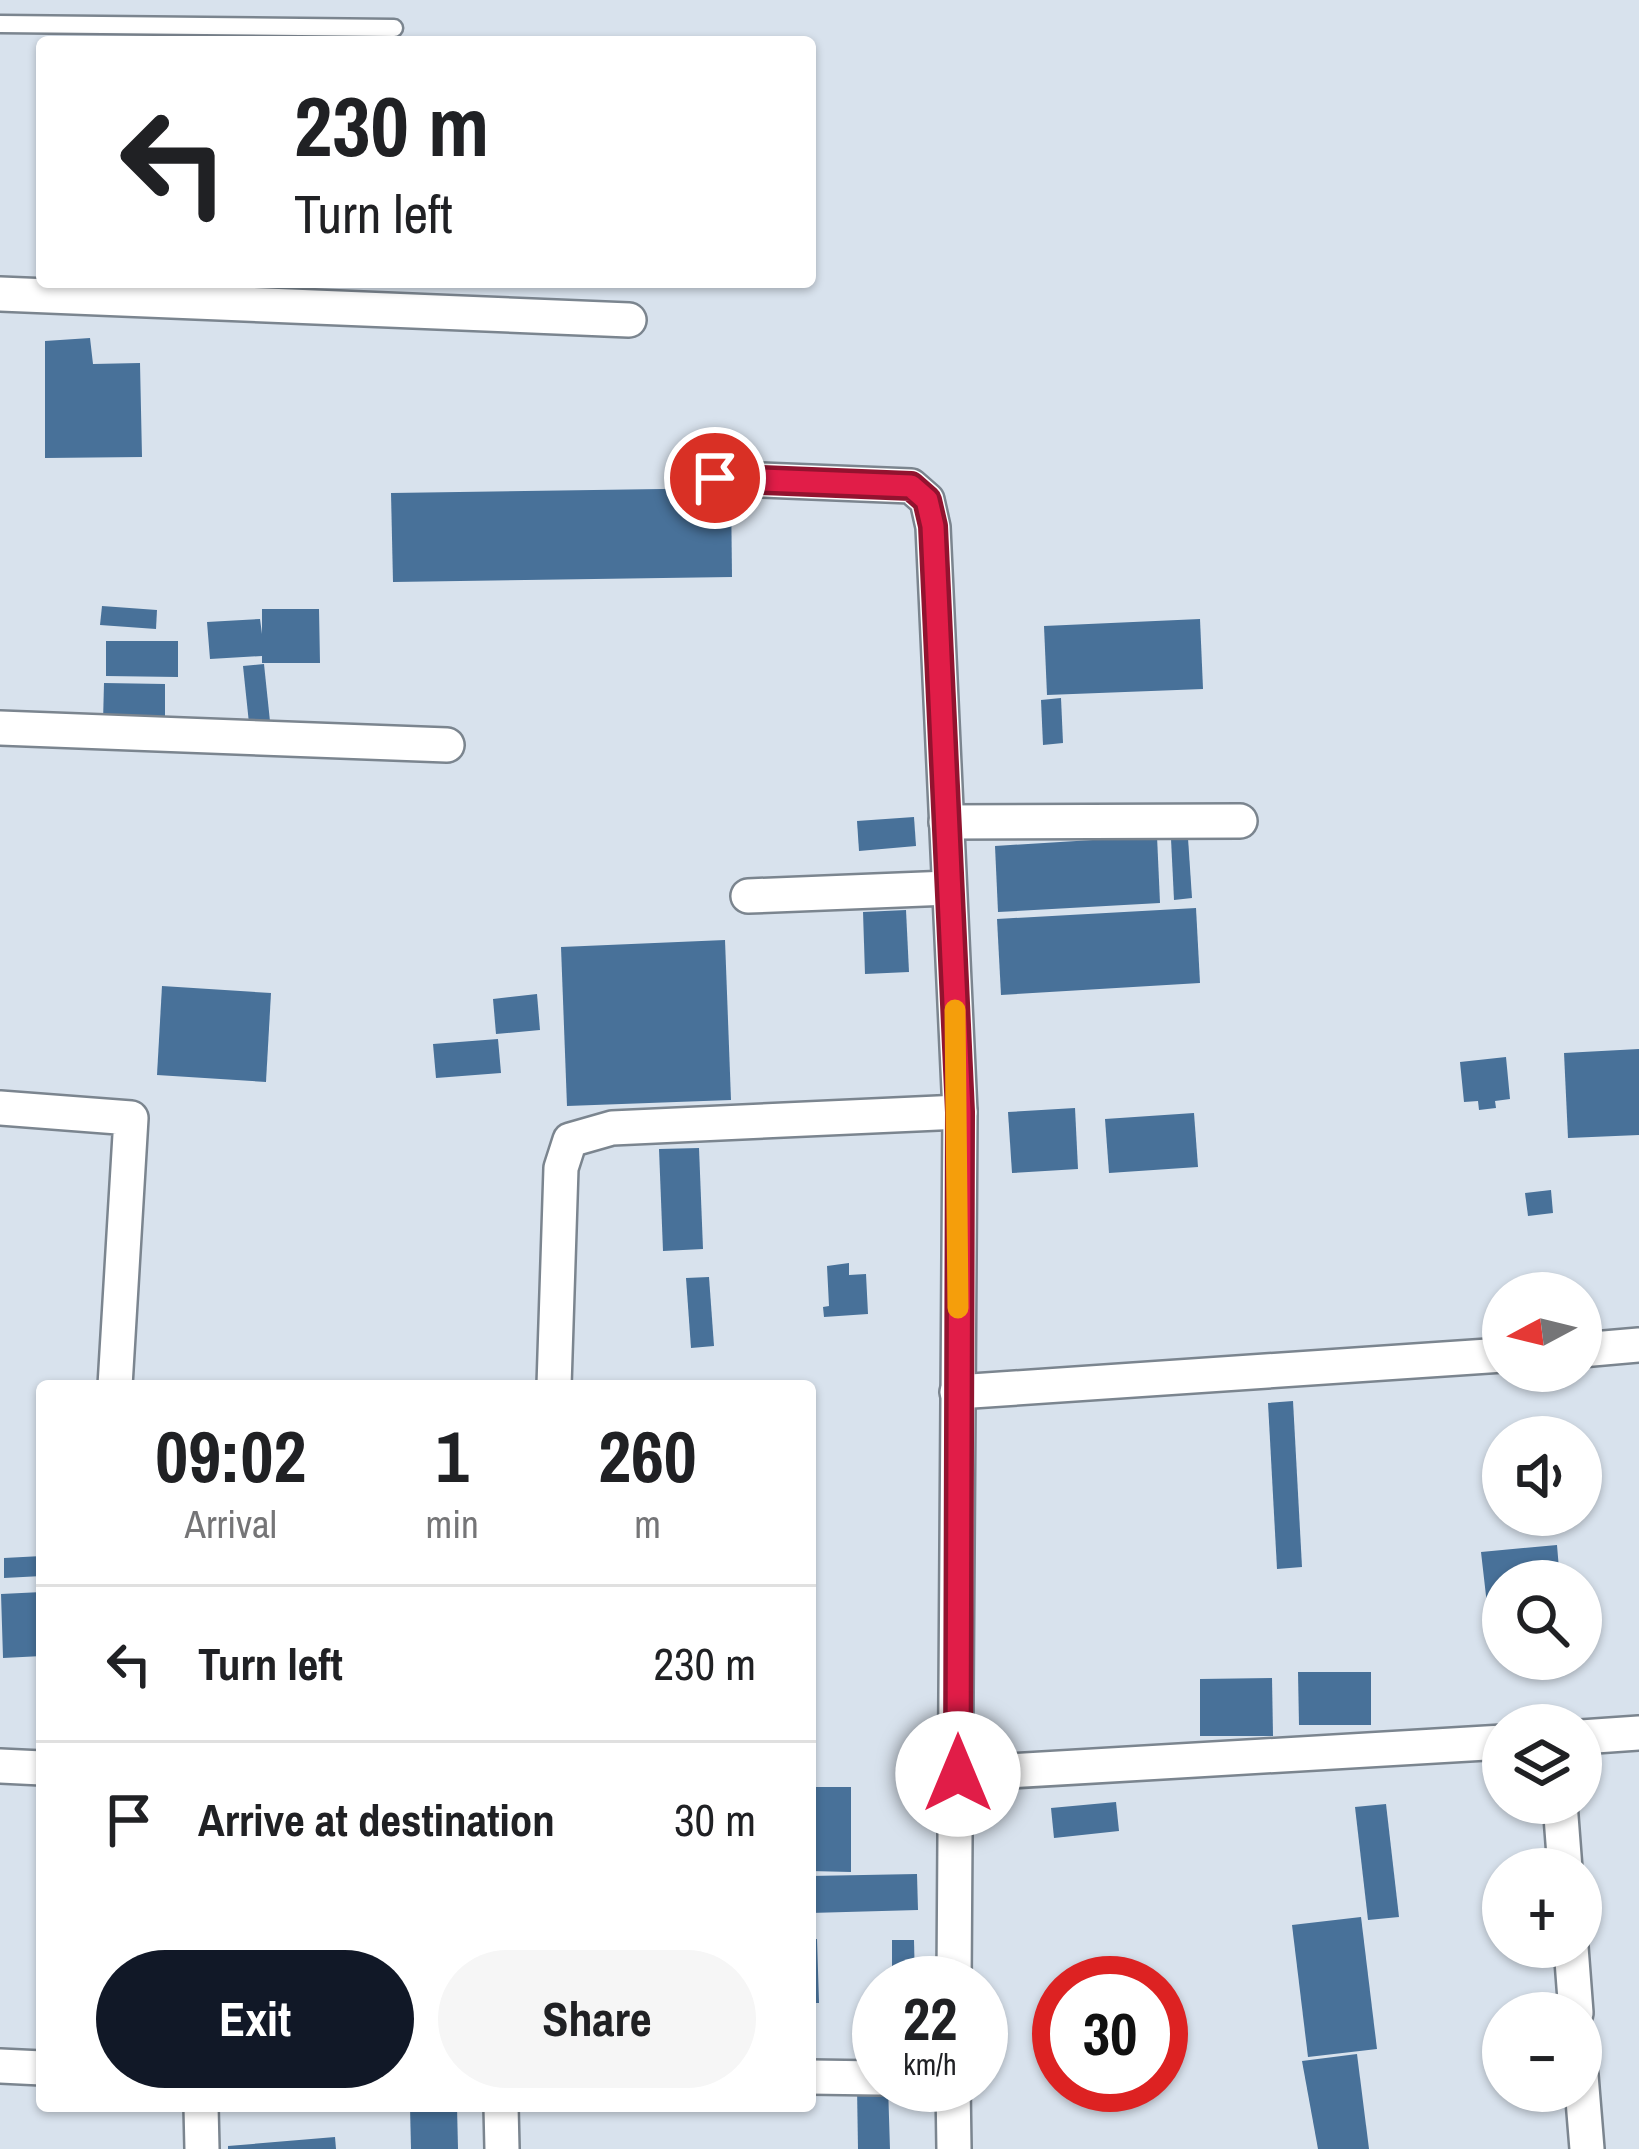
<!DOCTYPE html>
<meta charset="utf-8">
<style>
:root{--surface:#fff;--page:#f6f6f6;--text:#202124;--muted:#757577;--line:#e0e0e0;--accent:#111827}
body{margin:0;font-family:"Archivo Narrow",sans-serif;background:var(--page);color:var(--text);height:100vh;display:flex;flex-direction:column;font-size:45px;white-space:nowrap}
*{box-sizing:border-box;margin:0}
p{font-size:39px;color:var(--muted)}
.icon{flex:none;width:66px;height:66px;fill:none;stroke:currentColor;stroke-width:2;stroke-linecap:round;stroke-linejoin:round}
.map{position:relative;flex:1;overflow:hidden}
.sheet{position:absolute;left:36px;top:1380px;width:780px;height:732px;display:flex;flex-direction:column;background:var(--surface);border-radius:12px;box-shadow:0 3px 9px #0004}
.sheet>*{flex:none}
.top-card{position:absolute;left:36px;top:36px;width:780px;height:252px;border-radius:12px;box-shadow:0 3px 9px #0004;background:#fff;color:var(--text);overflow:hidden}
.needle{width:78px;rotate:263deg}
.buttons{position:absolute;left:1482px;top:1272px;display:grid;gap:24px}
.buttons a{display:grid;place-items:center;width:120px;height:120px;border-radius:50%;background:var(--surface);box-shadow:0 3px 9px #0004;font-size:60px}
.speed{position:absolute;left:852px;top:1956px;display:flex;gap:24px;font-size:60px;font-weight:700;text-align:center}
.speed>*{display:grid;place-content:center;width:156px;height:156px;border-radius:50%;background:var(--surface);box-shadow:0 3px 9px #0004;line-height:1}
.speed small{font-size:30px;font-weight:400}
.speed .limit{border:18px solid #d22;background:#fff;color:#111}
.pin{position:absolute;display:grid;place-items:center;width:102px;height:102px;color:#fff;margin:-51px;border:6px solid #fff;border-radius:50%;box-shadow:0 3px 12px #0007}
.me{position:absolute;width:132px;margin:-66px;rotate:0deg;stroke-linejoin:round;filter:drop-shadow(0 0 9px #0008)}
.turn{display:flex;align-items:center;gap:42px;height:252px;padding:0 60px;font-size:54px}
.turn .icon{width:156px;height:156px;stroke-width:2.5}
.turn b{display:block;font-size:84px;line-height:102px}
.eta{display:flex;justify-content:space-evenly;align-items:center;height:204px;text-align:center}
.eta b{font-size:72px;font-weight:800;line-height:84px}
.action{display:flex;gap:24px;margin-top:auto;padding:24px 60px}
.action a{flex:1;height:138px;border-radius:72px;background:var(--accent);color:#fff;font-size:48px;font-weight:800;line-height:138px;text-align:center}
.action a+a{background:var(--page);color:var(--text)}
ul{padding:0;list-style:none}
li{display:flex;align-items:center;gap:36px;height:156px;padding:0 60px;border-top:3px solid var(--line)}
li div{flex:1}
li b{display:block;font-size:45px}
li em{font-style:normal}
.map>svg:first-child{display:block}
.building{fill:#487199}
.lines{fill:none;stroke-linecap:round;stroke-linejoin:round}
.service-casing{stroke:#7b858f;stroke-width:21}
.minor-casing{stroke:#7b858f;stroke-width:38}
.service{stroke:#fff;stroke-width:16}
.minor{stroke:#fff;stroke-width:33}
.route-casing{stroke:#92132f;stroke-width:30}
.route{stroke:#e11d48;stroke-width:21}
.slow{stroke:#f59e0b;stroke-width:21}
</style>
<div class="map">
<svg width="1639" height="2149" viewBox="0 0 1639 2149">
<rect width="100%" height="100%" fill="#d8e2ed"/>
<g class="building">
<polygon points="90,338 93,364 140,363 142,457 45,458 45,341"/>
<polygon points="731,488 732,577 393,582 391,493"/>
<polygon points="102,606 157,610 156,629 100,625"/>
<polygon points="262,609 319,609 320,663 262,663 262,656 210,659 207,622 260,619 262,634"/>
<polygon points="1200,619 1203,689 1047,695 1044,626"/>
<polygon points="106,641 178,641 178,677 106,676"/>
<polygon points="264,664 271,731 250,733 243,666"/>
<polygon points="104,683 165,684 165,723 103,722"/>
<polygon points="1061,698 1063,743 1043,745 1041,700"/>
<polygon points="914,817 916,846 859,851 857,821"/>
<polygon points="1157,836 1160,903 998,912 995,846"/>
<polygon points="1188,838 1192,898 1174,900 1171,839"/>
<polygon points="1196,908 1200,983 1001,995 997,919"/>
<polygon points="906,910 909,972 865,974 863,912"/>
<polygon points="725,940 731,1100 567,1106 561,947"/>
<polygon points="162,986 271,993 266,1082 157,1075"/>
<polygon points="537,994 540,1030 496,1034 493,999"/>
<polygon points="498,1039 501,1073 436,1078 433,1044"/>
<polygon points="1639,1049 1639,1135 1568,1138 1564,1053"/>
<polygon points="1506,1057 1510,1099 1495,1101 1496,1108 1479,1110 1478,1101 1464,1102 1460,1062"/>
<polygon points="1075,1108 1078,1169 1012,1173 1008,1112"/>
<polygon points="1194,1113 1198,1167 1109,1173 1105,1119"/>
<polygon points="699,1148 703,1249 663,1251 659,1149"/>
<polygon points="1551,1190 1553,1213 1528,1216 1525,1193"/>
<polygon points="849,1263 849,1275 866,1274 868,1314 824,1317 823,1307 829,1306 827,1266"/>
<polygon points="709,1277 714,1346 691,1348 686,1278"/>
<polygon points="1293,1401 1302,1567 1277,1569 1268,1403"/>
<polygon points="1557,1545 1560,1581 1503,1581 1503,1621 1489,1622 1481,1552"/>
<polygon points="42,1556 42,1576 4,1578 4,1558"/>
<polygon points="42,1592 42,1656 3,1658 1,1594"/>
<polygon points="1298,1672 1371,1672 1371,1725 1299,1725"/>
<polygon points="1272,1678 1273,1736 1200,1736 1200,1679"/>
<polygon points="810,1787 851,1787 851,1872 810,1871"/>
<polygon points="1116,1802 1119,1831 1054,1838 1051,1808"/>
<polygon points="1386,1804 1399,1917 1368,1920 1355,1807"/>
<polygon points="917,1874 918,1910 810,1913 810,1876"/>
<polygon points="1361,1917 1377,2049 1308,2057 1292,1925"/>
<polygon points="810,1939 817,1939 819,2003 810,2003"/>
<polygon points="892,1940 914,1940 915,1983 892,1983"/>
<polygon points="1357,2054 1369,2149 1318,2149 1302,2061"/>
<polygon points="888,2086 890,2149 858,2149 857,2087"/>
<polygon points="410,2106 457,2106 458,2149 411,2149"/>
<polygon points="335,2137 336,2149 228,2149 228,2146"/>
</g>
<g class="lines">
<g class="service-casing">
<polyline id="service" points="0,24 394,28"/>
</g>
<g class="minor-casing">
<g id="minor">
<polyline points="0,294 629,320"/>
<polyline points="715,478 911,486 927,500 933,527 960,1112 954,1983"/>
<polyline points="0,728 447,745"/>
<polyline points="946,822 1240,821"/>
<polyline points="748,896 949,888"/>
<polyline points="0,1108 131,1118 115,1386"/>
<polyline points="1581,1350 1639,1345"/>
<polyline points="554,1386 561,1168 570,1140 612,1128 960,1112"/>
<polyline points="957,1392 1503,1355"/>
<polyline points="1581,1737 1639,1733"/>
<polyline points="0,1766 42,1768"/>
<polyline points="958,1774 1503,1742"/>
<polyline points="1560,1803 1565,1869"/>
<polyline points="1571,1947 1576,2013"/>
<polyline points="0,2066 42,2068"/>
<polyline points="1581,2075 1587,2149"/>
<polyline points="810,2077 879,2078"/>
<polyline points="953,2085 954,2149"/>
<polyline points="201,2106 202,2149"/>
<polyline points="501,2106 502,2149"/>
</g>
</g>
<use href="#service" class="service"/>
<use href="#minor" class="minor"/>
</g>
<g class="lines">
<g class="route-casing">
<polyline id="route" points="715,478 911,486 927,500 933,526 960,1112 958,1774"/>
</g>
<use href="#route" class="route"/>
<polyline class="slow" points="955,1010 958,1308"/>
</g>
</svg>
<div class="buttons">
<a><svg class="needle" viewBox="-14 -14 28 28"><path d="M0-13l5 13h-10z" fill="#e53935"/><path d="M0 13l5-13h-10z" fill="#757577"/></svg></a>
<a><svg class="icon" aria-label="sound" viewBox="0 0 24 24"><path d="M4 9h4l5-4v14l-5-4H4zM17 9q2 3 0 6"/></svg></a>
<a><svg class="icon" aria-label="search" viewBox="0 0 24 24"><circle cx="10" cy="10" r="6"/><path d="M15 15l6 6"/></svg></a>
<a><svg class="icon" aria-label="layers" viewBox="0 0 24 24"><path d="M12 4l9 5-9 5-9-5zM3 14l9 5 9-5"/></svg></a>
<a>+</a>
<a>−</a>
</div>
<div class="speed"><div>22<small>km/h</small></div><div class="limit">30</div></div>
<div class="pin" style="left:715px;top:478px;background:#d93025"><svg class="icon" aria-label="arrive" viewBox="0 0 24 24"><path d="M6 21V4h12l-3 4 3 4H6"/></svg></div>
<svg class="me" style="left:958px;top:1774px" viewBox="-20 -20 40 40"><circle r="19" fill="#fff"/><path d="M0-13L10 11 0 6-10 11z" fill="#e11d48"/></svg>
<div class="top-card">
<div class="turn"><svg class="icon" aria-label="left" viewBox="0 0 24 24"><path d="M17 20v-9H6M10 6l-5 5 5 5"/></svg><div><b>230 m</b>Turn left</div></div>
</div>
<section class="sheet">
<div class="eta">
<div><b>09:02</b><p>Arrival</p></div>
<div><b>1</b><p>min</p></div>
<div><b>260</b><p>m</p></div>
</div>
<ul>
<li><svg class="icon" aria-label="left" viewBox="0 0 24 24"><path d="M17 20v-9H6M10 6l-5 5 5 5"/></svg><div><b>Turn left</b></div><em>230 m</em></li>
<li><svg class="icon" aria-label="arrive" viewBox="0 0 24 24"><path d="M6 21V4h12l-3 4 3 4H6"/></svg><div><b>Arrive at destination</b></div><em>30 m</em></li>
</ul>
<div class="action"><a>Exit</a><a>Share</a></div>
</section>
</div>
